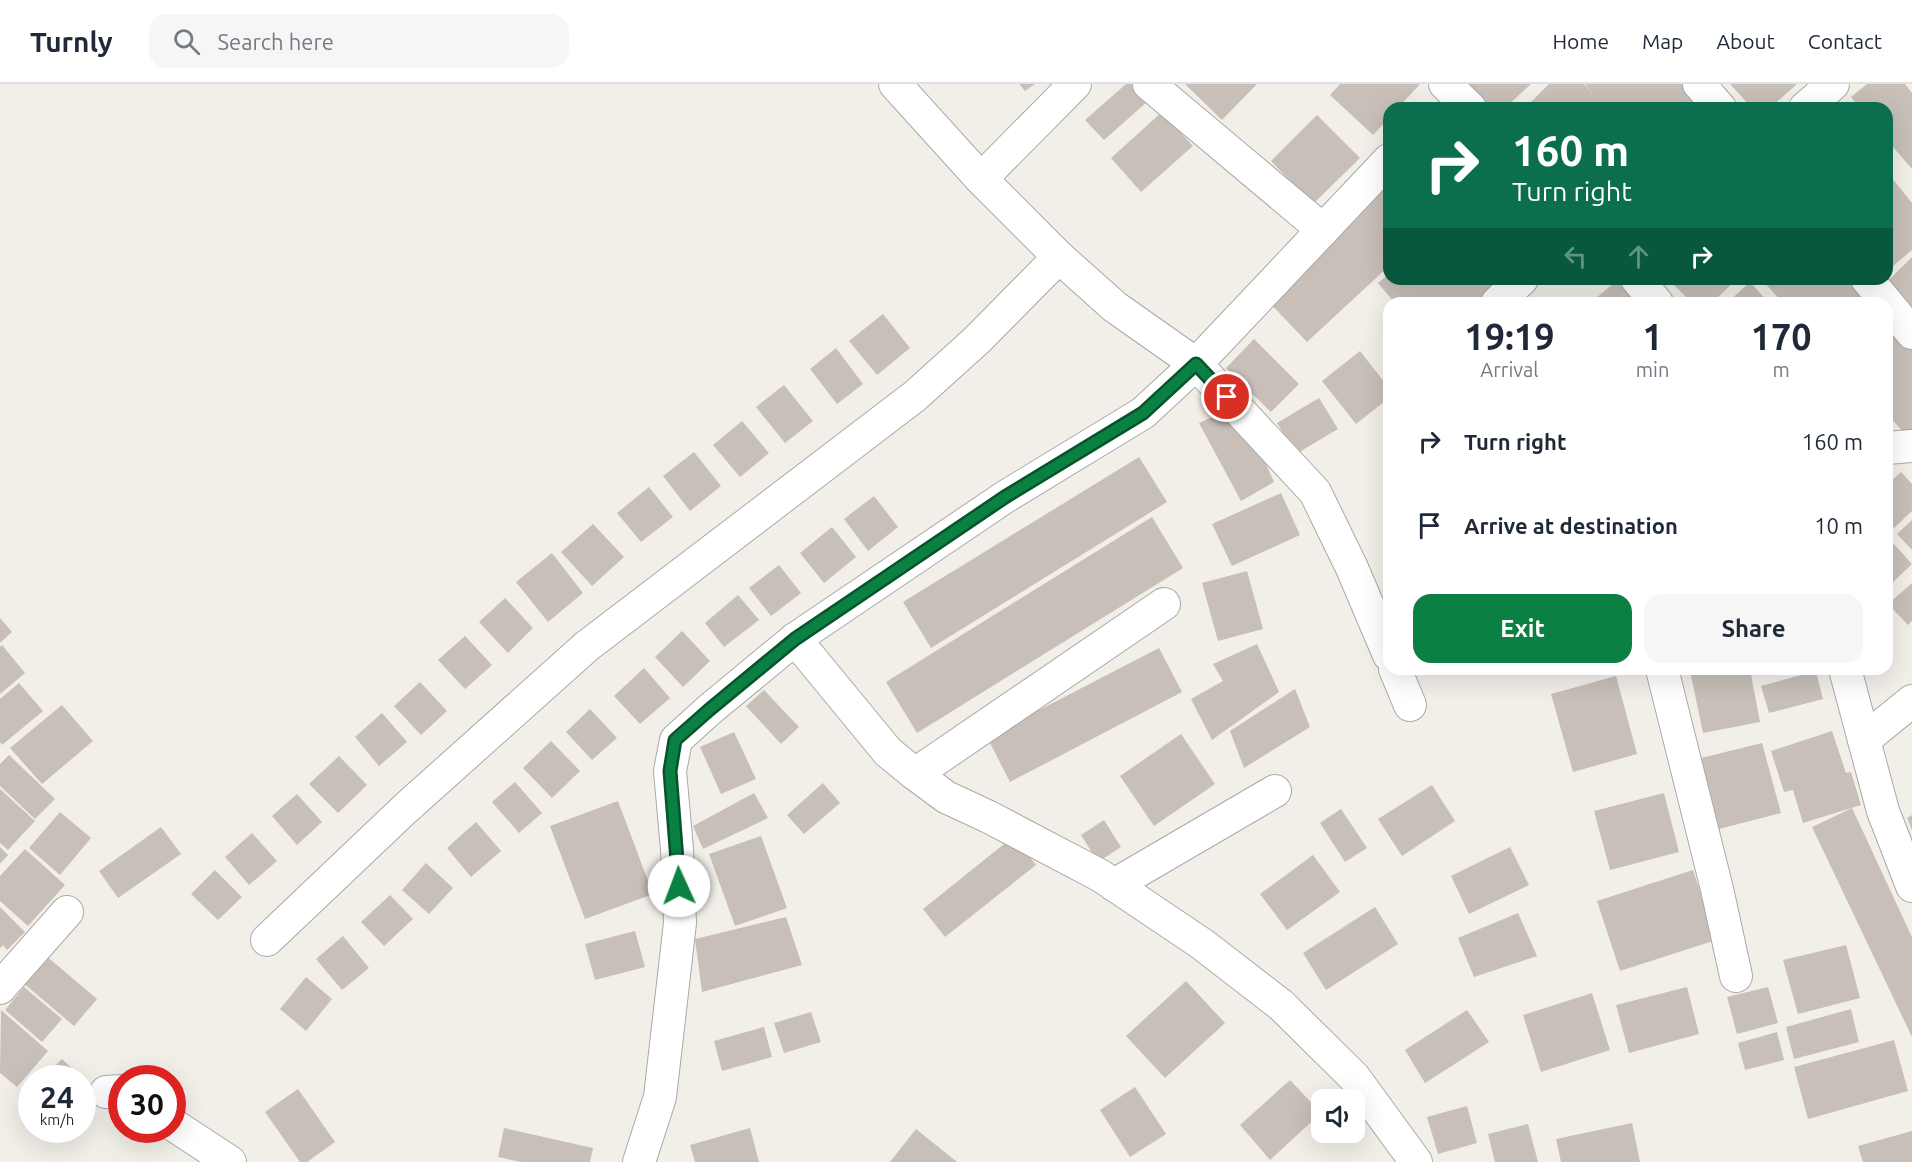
<!DOCTYPE html>
<style>
:root{--surface:#fff;--page:#f6f6f7;--text:#1f2937;--muted:#747a83;--line:#e0e1e3;--accent:#0b8043}
body{margin:0;font-family:Ubuntu,sans-serif;background:var(--page);color:var(--text);height:100vh;display:flex;flex-direction:column;font-size:22px;white-space:nowrap}
*{box-sizing:border-box;margin:0}
p{font-size:20px;color:var(--muted)}
.icon{flex:none;width:33px;height:33px;fill:none;stroke:currentColor;stroke-width:2;stroke-linecap:round;stroke-linejoin:round}
.map{position:relative;flex:1;overflow:hidden}
.panel{position:absolute;left:1383px;top:213px;width:510px;height:378px;display:flex;flex-direction:column;background:var(--surface);border-radius:18px;box-shadow:0 6px 24px #0002}
.panel>*{flex:none}
.top-card{position:absolute;left:1383px;top:18px;width:510px;height:183px;border-radius:18px;box-shadow:0 6px 24px #0002;background:#0b6e4f;color:#fff;overflow:hidden}
.tools{position:absolute;left:1311px;top:1005px;display:grid;gap:12px}
.tools a{display:grid;place-items:center;width:54px;height:54px;border-radius:12px;background:var(--surface);box-shadow:0 6px 24px #0002;font-size:30px}
.speed{position:absolute;left:18px;top:981px;display:flex;gap:12px;font-size:30px;font-weight:700;text-align:center}
.speed>*{display:grid;place-content:center;width:78px;height:78px;border-radius:50%;background:var(--surface);box-shadow:0 6px 24px #0002;line-height:1}
.speed small{font-size:15px;font-weight:400}
.speed .limit{border:9px solid #d22;background:#fff;color:#111}
.pin{position:absolute;display:grid;place-items:center;width:51px;height:51px;color:#fff;margin:-26px;border:3px solid #fff;border-radius:50%;box-shadow:0 2px 6px #0007}
.me{position:absolute;width:66px;margin:-33px;rotate:358deg;stroke-linejoin:round;filter:drop-shadow(0 0 4px #0008)}
.turn{display:flex;align-items:center;gap:21px;height:126px;padding:0 30px;font-size:27px}
.turn .icon{width:78px;height:78px;stroke-width:2.5}
.turn b{display:block;font-size:42px;line-height:51px}
.lanes{display:flex;align-items:center;height:57px;padding:0 30px;background:#0003;justify-content:center;gap:30px;direction:ltr}
.lanes .off{opacity:.35}
.eta{display:flex;justify-content:space-evenly;align-items:center;height:102px;text-align:center}
.eta b{font-size:36px;font-weight:700;line-height:42px}
.primary-button{display:flex;gap:12px;margin-top:auto;padding:12px 30px}
.primary-button a{flex:1;height:69px;border-radius:18px;background:var(--accent);color:#fff;font-size:24px;font-weight:700;line-height:69px;text-align:center}
.primary-button a+a{background:var(--page);color:var(--text)}
ul{padding:0;list-style:none}
li{display:flex;align-items:center;gap:18px;height:84px;padding:0 30px}
li div{flex:1}
li b{display:block;font-size:22px}
li em{font-style:normal}
header{display:flex;align-items:center;gap:36px;box-sizing:border-box;height:84px;padding:0 30px;background:var(--surface);border-bottom:2px solid var(--line)}
header strong{font-size:28px}
nav{display:flex;gap:33px;margin-inline-start:auto;font-size:21px}
.search{width:420px;height:54px;background:var(--page);display:flex;align-items:center;gap:15px;box-sizing:border-box;padding:0 21px;border-radius:18px;color:var(--muted);font-size:22px}
.map>svg:first-child{display:block}
.building{fill:#c7bfb8}
.lines{fill:none;stroke-linecap:round;stroke-linejoin:round}
.minor-casing{stroke:#a9a9a9;stroke-width:34}
.minor{stroke:#fff;stroke-width:32}
.route-casing{stroke:#07532c;stroke-width:15}
.route{stroke:#0b8043;stroke-width:10}
</style>
<header>
<strong>Turnly</strong>
<div class="search"><svg class="icon" aria-label="search" viewBox="0 0 24 24"><circle cx="10" cy="10" r="6"/><path d="M15 15l6 6"/></svg>Search here</div>
<nav><a>Home</a><a>Map</a><a>About</a><a>Contact</a></nav>
</header>
<div class="map">
<svg width="1912" height="1078" viewBox="0 0 1912 1078">
<rect width="100%" height="100%" fill="#f2efe9"/>
<g class="building">
<polygon points="1019,0 1035,0 1025,7"/>
<polygon points="1126,0 1131,0 1147,18 1104,56 1085,36"/>
<polygon points="1185,0 1257,0 1222,36"/>
<polygon points="1340,0 1420,0 1398,24 1389,24 1389,34 1373,51 1330,11"/>
<polygon points="1455,0 1531,0 1505,24 1477,24"/>
<polygon points="1549,0 1584,0 1593,10 1585,0 1683,0 1707,24 1525,24"/>
<polygon points="1730,0 1797,0 1770,24 1752,24"/>
<polygon points="1867,0 1905,0 1912,9 1912,85 1887,56 1887,24 1860,24 1851,13"/>
<polygon points="1162,28 1193,62 1141,108 1111,74"/>
<polygon points="1317,31 1360,74 1313,120 1271,77"/>
<polygon points="1887,88 1912,119 1912,166 1887,187"/>
<polygon points="1389,99 1389,182 1307,258 1265,214"/>
<polygon points="1912,173 1912,225 1886,199"/>
<polygon points="1389,190 1389,195 1511,195 1482,219 1395,219 1378,199"/>
<polygon points="1619,195 1638,219 1590,219"/>
<polygon points="1668,195 1737,195 1712,219 1692,219"/>
<polygon points="1761,195 1847,195 1869,219 1783,219"/>
<polygon points="1750,198 1769,219 1727,219"/>
<polygon points="883,230 910,264 877,291 849,257"/>
<polygon points="1887,238 1912,265 1912,345 1906,351 1887,330"/>
<polygon points="1254,255 1299,300 1271,328 1226,284"/>
<polygon points="836,264 863,300 837,320 810,285"/>
<polygon points="1360,267 1389,304 1389,314 1356,340 1322,297"/>
<polygon points="784,301 813,337 785,359 756,323"/>
<polygon points="1319,314 1338,345 1296,370 1277,339"/>
<polygon points="1232,324 1247,337 1274,398 1241,417 1199,339"/>
<polygon points="742,337 769,369 740,393 713,361"/>
<polygon points="694,368 721,402 690,427 663,392"/>
<polygon points="1139,373 1167,418 931,564 903,518"/>
<polygon points="1901,388 1912,400 1912,427 1894,444 1887,436 1887,401"/>
<polygon points="649,403 673,433 641,458 617,429"/>
<polygon points="1281,409 1300,451 1232,482 1212,440"/>
<polygon points="874,412 898,443 868,467 844,435"/>
<polygon points="1152,433 1183,484 917,649 886,598"/>
<polygon points="1912,436 1912,466 1897,450"/>
<polygon points="593,440 624,473 592,502 561,468"/>
<polygon points="832,443 856,473 824,499 800,469"/>
<polygon points="1891,457 1912,480 1887,504 1887,461"/>
<polygon points="552,469 583,509 548,538 516,498"/>
<polygon points="779,481 801,509 771,532 749,504"/>
<polygon points="1247,487 1263,545 1218,557 1202,499"/>
<polygon points="1912,499 1912,537 1908,541 1888,520"/>
<polygon points="738,511 759,536 724,563 705,539"/>
<polygon points="505,514 533,544 508,569 479,538"/>
<polygon points="0,534 12,548 0,559"/>
<polygon points="682,547 710,577 683,603 655,573"/>
<polygon points="465,552 492,581 465,605 438,576"/>
<polygon points="1257,560 1279,608 1212,656 1191,615 1223,597 1213,580"/>
<polygon points="2,561 25,589 0,610 0,563"/>
<polygon points="1159,564 1182,608 1010,698 987,653"/>
<polygon points="644,584 670,614 640,640 614,612"/>
<polygon points="1702,585 1750,585 1760,638 1703,649 1690,587"/>
<polygon points="1816,587 1823,615 1769,629 1761,602"/>
<polygon points="1616,592 1637,670 1573,688 1551,610"/>
<polygon points="420,598 447,627 421,651 394,622"/>
<polygon points="19,599 43,627 2,661 0,658 0,615"/>
<polygon points="1295,605 1310,643 1244,684 1230,647"/>
<polygon points="764,606 799,643 781,660 746,622"/>
<polygon points="62,621 93,657 42,700 10,664"/>
<polygon points="590,625 617,654 592,676 566,648"/>
<polygon points="382,629 407,658 379,682 355,653"/>
<polygon points="1832,647 1846,689 1851,688 1861,721 1803,739 1793,706 1784,708 1771,667"/>
<polygon points="734,648 756,695 721,710 700,663"/>
<polygon points="1181,650 1215,700 1154,742 1120,692"/>
<polygon points="551,657 580,687 552,714 523,684"/>
<polygon points="1762,659 1781,729 1719,745 1701,674"/>
<polygon points="9,671 55,715 35,735 0,702 0,680"/>
<polygon points="339,672 367,701 338,729 309,700"/>
<polygon points="515,698 542,729 519,749 492,718"/>
<polygon points="823,699 840,719 804,750 787,731"/>
<polygon points="1432,701 1455,737 1402,772 1378,735"/>
<polygon points="0,705 35,737 8,766 0,759"/>
<polygon points="754,709 768,734 703,765 693,742"/>
<polygon points="1664,709 1679,768 1610,786 1594,727"/>
<polygon points="297,710 322,738 297,761 272,732"/>
<polygon points="618,717 653,810 585,835 550,742"/>
<polygon points="1852,724 1912,853 1912,953 1812,743"/>
<polygon points="1341,725 1367,764 1345,778 1320,739"/>
<polygon points="60,728 91,754 60,791 29,764"/>
<polygon points="1912,731 1912,746 1907,734"/>
<polygon points="1104,736 1121,763 1098,778 1081,751"/>
<polygon points="476,738 501,767 471,793 447,764"/>
<polygon points="161,743 181,770 118,814 99,787"/>
<polygon points="252,749 277,777 249,801 225,773"/>
<polygon points="761,752 787,824 735,842 709,770"/>
<polygon points="1014,752 1036,781 945,853 923,825"/>
<polygon points="0,763 8,771 0,780"/>
<polygon points="1510,763 1529,801 1469,830 1451,792"/>
<polygon points="25,765 65,801 28,842 0,817 0,792"/>
<polygon points="1313,771 1340,808 1287,846 1260,810"/>
<polygon points="426,779 453,804 429,830 402,806"/>
<polygon points="215,786 242,813 218,836 191,810"/>
<polygon points="1693,786 1716,856 1620,887 1597,817"/>
<polygon points="390,811 413,835 384,862 361,838"/>
<polygon points="0,823 25,848 7,866 3,861 0,864"/>
<polygon points="1375,823 1398,860 1326,906 1303,869"/>
<polygon points="1518,829 1537,872 1474,893 1458,854"/>
<polygon points="786,833 802,881 702,908 695,855"/>
<polygon points="635,847 645,883 595,896 585,860"/>
<polygon points="343,852 369,884 342,906 316,875"/>
<polygon points="1846,861 1860,914 1798,930 1783,876"/>
<polygon points="45,871 97,915 74,942 22,898"/>
<polygon points="306,893 332,915 306,947 280,925"/>
<polygon points="1186,897 1225,939 1165,994 1126,952"/>
<polygon points="24,903 62,935 42,958 5,926"/>
<polygon points="1687,903 1699,950 1629,969 1616,921"/>
<polygon points="1768,903 1778,939 1737,950 1727,913"/>
<polygon points="1592,909 1610,966 1541,988 1523,931"/>
<polygon points="1851,925 1859,958 1794,975 1786,943"/>
<polygon points="1,926 48,967 17,1003 0,989"/>
<polygon points="1467,926 1489,958 1425,999 1405,966"/>
<polygon points="811,928 821,958 784,969 774,939"/>
<polygon points="764,943 772,973 722,987 714,957"/>
<polygon points="1777,948 1784,976 1745,986 1738,959"/>
<polygon points="1894,956 1908,1007 1808,1035 1794,983"/>
<polygon points="62,975 82,994 42,994"/>
<polygon points="82,995 90,1003 82,1011"/>
<polygon points="1290,996 1321,1029 1270,1076 1240,1041"/>
<polygon points="1135,1003 1166,1050 1130,1073 1100,1026"/>
<polygon points="32,1005 32,1022 23,1013"/>
<polygon points="298,1005 335,1058 307,1078 300,1078 265,1028"/>
<polygon points="1467,1022 1477,1059 1438,1070 1427,1033"/>
<polygon points="1632,1039 1640,1078 1561,1078 1556,1055"/>
<polygon points="1528,1040 1538,1078 1495,1078 1488,1050"/>
<polygon points="504,1044 593,1064 590,1078 521,1078 498,1073"/>
<polygon points="750,1044 759,1078 695,1078 690,1061"/>
<polygon points="916,1045 957,1078 890,1078"/>
<polygon points="1912,1047 1912,1078 1863,1078 1858,1062"/>
</g>
<g class="lines">
<g class="minor-casing">
<g id="minor">
<polyline points="895,0 981,95 1059,173 1115,223 1196,280 1315,408 1352,484 1389,571"/>
<polyline points="1149,0 1323,146"/>
<polyline points="1445,0 1470,24"/>
<polyline points="1699,0 1720,24"/>
<polyline points="1805,24 1833,0"/>
<polyline points="981,95 1075,0"/>
<polyline points="1637,195 1657,219"/>
<polyline points="1867,195 1887,219"/>
<polyline points="1497,219 1522,195"/>
<polyline points="1887,219 1912,249"/>
<polyline points="1887,364 1912,362"/>
<polyline points="795,555 888,668 915,690 946,713 989,733 1101,792 1202,860 1281,921 1354,993 1416,1078"/>
<polyline points="1395,585 1410,621"/>
<polyline points="1662,585 1717,805 1736,892"/>
<polyline points="1845,585 1883,727 1912,802"/>
<polyline points="1864,656 1912,617"/>
<polyline points="915,690 1164,520"/>
<polyline points="1114,801 1275,707"/>
<polyline points="267,856 406,724 587,562 915,312 977,256 1059,173"/>
<polyline points="0,904 67,828"/>
<polyline points="106,1008 122,1007"/>
<polyline points="172,1040 230,1078"/>
<polyline points="639,1078 660,1013 680,839 677,765 670,687 676,656 709,626 795,555 1005,413 1143,329 1196,280 1389,76"/>
</g>
</g>
<use href="#minor" class="minor"/>
</g>
<g class="lines">
<g class="route-casing">
<polyline id="route" points="679,802 670,687 675,656 709,626 795,555 1005,413 1143,329 1196,280 1227,313"/>
</g>
<use href="#route" class="route"/>
</g>
</svg>
<div class="tools">
<a><svg class="icon" aria-label="sound" viewBox="0 0 24 24"><path d="M4 9h4l5-4v14l-5-4H4zM17 9q2 3 0 6"/></svg></a>
</div>
<div class="speed"><div>24<small>km/h</small></div><div class="limit">30</div></div>
<div class="pin" style="left:1227px;top:313px;background:#d93025"><svg class="icon" aria-label="arrive" viewBox="0 0 24 24"><path d="M6 21V4h12l-3 4 3 4H6"/></svg></div>
<svg class="me" style="left:679px;top:802px" viewBox="-20 -20 40 40"><circle r="19" fill="#fff"/><path d="M0-13L10 11 0 6-10 11z" fill="#0b8043"/></svg>
<div class="top-card">
<div class="turn"><svg class="icon" aria-label="right" viewBox="0 0 24 24"><path d="M7 20v-9h11M14 6l5 5-5 5"/></svg><div><b>160 m</b>Turn right</div></div>
<div class="lanes"><svg class="icon off" aria-label="left" viewBox="0 0 24 24"><path d="M17 20v-9H6M10 6l-5 5 5 5"/></svg><svg class="icon off" aria-label="ahead" viewBox="0 0 24 24"><path d="M12 20V5M6 11l6-6 6 6"/></svg><svg class="icon" aria-label="right" viewBox="0 0 24 24"><path d="M7 20v-9h11M14 6l5 5-5 5"/></svg></div>
</div>
<section class="panel">
<div class="eta">
<div><b>19:19</b><p>Arrival</p></div>
<div><b>1</b><p>min</p></div>
<div><b>170</b><p>m</p></div>
</div>
<ul>
<li><svg class="icon" aria-label="right" viewBox="0 0 24 24"><path d="M7 20v-9h11M14 6l5 5-5 5"/></svg><div><b>Turn right</b></div><em>160 m</em></li>
<li><svg class="icon" aria-label="arrive" viewBox="0 0 24 24"><path d="M6 21V4h12l-3 4 3 4H6"/></svg><div><b>Arrive at destination</b></div><em>10 m</em></li>
</ul>
<div class="primary-button"><a>Exit</a><a>Share</a></div>
</section>
</div>
